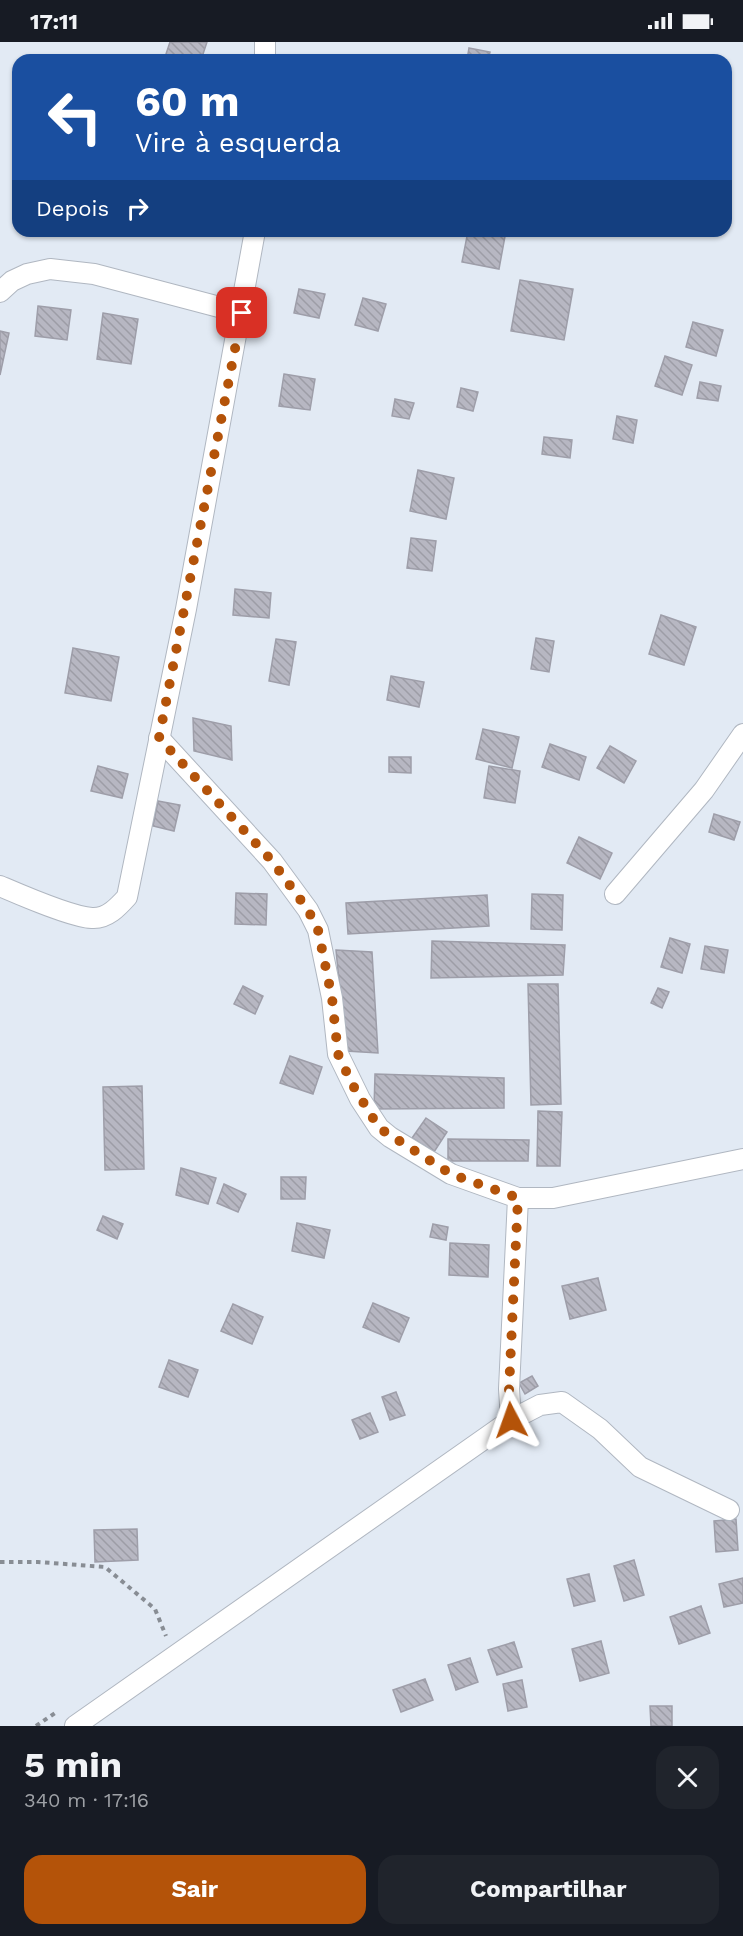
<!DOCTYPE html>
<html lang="pt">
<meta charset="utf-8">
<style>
:root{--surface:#171b24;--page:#20242c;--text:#f1f3f6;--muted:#9ea1a6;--accent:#b45309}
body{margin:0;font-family:"Work Sans",sans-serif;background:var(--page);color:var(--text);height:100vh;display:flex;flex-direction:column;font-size:22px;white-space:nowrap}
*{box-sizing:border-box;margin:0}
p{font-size:20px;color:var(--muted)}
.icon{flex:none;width:33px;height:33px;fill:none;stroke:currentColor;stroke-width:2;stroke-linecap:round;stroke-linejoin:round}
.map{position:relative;height:1684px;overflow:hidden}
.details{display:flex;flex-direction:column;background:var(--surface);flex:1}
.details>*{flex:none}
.banner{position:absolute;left:12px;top:12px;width:720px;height:183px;border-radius:18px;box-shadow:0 2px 4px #0004;background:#1a4fa0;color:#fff;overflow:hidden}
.pin{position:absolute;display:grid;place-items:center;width:51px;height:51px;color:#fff;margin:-26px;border-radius:12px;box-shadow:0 3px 9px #0006}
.me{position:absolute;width:66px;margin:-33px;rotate:356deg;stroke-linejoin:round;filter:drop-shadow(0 0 4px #0008)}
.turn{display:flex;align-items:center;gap:21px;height:126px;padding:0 24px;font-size:27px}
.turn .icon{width:78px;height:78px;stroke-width:2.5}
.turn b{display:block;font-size:42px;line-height:51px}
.then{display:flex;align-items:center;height:57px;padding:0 24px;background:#0003;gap:12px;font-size:22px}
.round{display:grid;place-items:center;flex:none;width:63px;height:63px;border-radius:18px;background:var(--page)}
.headline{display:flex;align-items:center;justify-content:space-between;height:102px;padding:0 24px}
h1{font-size:36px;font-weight:700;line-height:45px}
.action{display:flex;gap:12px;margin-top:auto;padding:12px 24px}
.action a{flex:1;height:69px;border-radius:18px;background:var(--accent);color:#fff;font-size:24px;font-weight:700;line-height:69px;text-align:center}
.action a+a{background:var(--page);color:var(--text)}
.status{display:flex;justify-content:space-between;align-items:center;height:42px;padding:0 30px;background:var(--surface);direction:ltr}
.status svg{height:16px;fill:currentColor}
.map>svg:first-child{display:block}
.building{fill:url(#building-back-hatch);stroke:#9e9ea9;stroke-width:1.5}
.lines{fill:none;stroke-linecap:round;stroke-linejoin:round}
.street-casing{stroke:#b0b7c1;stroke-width:22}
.path{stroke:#888d94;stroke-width:4;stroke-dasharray:4.5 4.5;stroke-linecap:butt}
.street{stroke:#fff;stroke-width:20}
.route{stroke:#b45309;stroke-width:10;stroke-dasharray:0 18}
</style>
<div class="status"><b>17:11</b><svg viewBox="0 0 49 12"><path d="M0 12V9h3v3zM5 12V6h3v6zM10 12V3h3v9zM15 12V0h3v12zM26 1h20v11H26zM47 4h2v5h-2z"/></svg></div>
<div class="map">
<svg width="743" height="1684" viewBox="0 0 743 1684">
<defs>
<pattern id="building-back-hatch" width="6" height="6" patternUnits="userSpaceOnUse" patternTransform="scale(1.5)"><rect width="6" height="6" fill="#b7b7c2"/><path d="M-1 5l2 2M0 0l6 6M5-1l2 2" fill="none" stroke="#9d9da6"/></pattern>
</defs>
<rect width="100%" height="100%" fill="#e2eaf4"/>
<g class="building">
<polygon points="170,0 207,0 201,18 164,18"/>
<polygon points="469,6 490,10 488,18 467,18"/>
<polygon points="468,189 506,189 499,227 462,220"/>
<polygon points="520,238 573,247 564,298 511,289"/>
<polygon points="299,247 325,252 319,276 294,271"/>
<polygon points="363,256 386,262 378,289 355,283"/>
<polygon points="38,264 71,268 67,298 35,294"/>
<polygon points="103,271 138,277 131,322 97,317"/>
<polygon points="693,280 723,288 716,314 686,305"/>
<polygon points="0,289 9,291 0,333"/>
<polygon points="665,314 692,323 682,353 655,344"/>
<polygon points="284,332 315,337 310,368 279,364"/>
<polygon points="700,340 721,344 718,359 697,356"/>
<polygon points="461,346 478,350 473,369 457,365"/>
<polygon points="395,357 414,361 409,377 392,374"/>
<polygon points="617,374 637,378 633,401 613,397"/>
<polygon points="544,395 572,398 570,416 542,412"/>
<polygon points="418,428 454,436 446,477 410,469"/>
<polygon points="411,496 436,499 432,529 407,526"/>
<polygon points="235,547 271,551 269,576 233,573"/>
<polygon points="661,573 696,585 684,623 649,612"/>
<polygon points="536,596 554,599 549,630 531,627"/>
<polygon points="276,597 296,600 289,643 269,639"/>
<polygon points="73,606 119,615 111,659 65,651"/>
<polygon points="391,634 424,640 419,665 387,658"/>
<polygon points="193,676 231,684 232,718 194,709"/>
<polygon points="483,687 519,695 512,726 476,717"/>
<polygon points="550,702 586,715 579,738 542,725"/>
<polygon points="610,704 636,719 624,741 597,726"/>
<polygon points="389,715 411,715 411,731 389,730"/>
<polygon points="98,724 128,732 122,756 91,749"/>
<polygon points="489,724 520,729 515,761 484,756"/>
<polygon points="158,759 180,763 174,789 153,784"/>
<polygon points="714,772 740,780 734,798 709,790"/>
<polygon points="579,795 612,811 600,837 567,821"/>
<polygon points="236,851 267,852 266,883 235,882"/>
<polygon points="532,852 563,853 562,888 531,887"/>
<polygon points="487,853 489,884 348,892 346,861"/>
<polygon points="670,896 690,902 682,931 661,925"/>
<polygon points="432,899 565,903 563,933 431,936"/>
<polygon points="705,904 728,908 724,931 701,927"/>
<polygon points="336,908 372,910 378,1011 346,1009"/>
<polygon points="528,942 558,942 561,1062 531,1063"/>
<polygon points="243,944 263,954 255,972 234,962"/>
<polygon points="658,946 669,950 662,966 651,961"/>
<polygon points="290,1014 322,1025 313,1052 280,1041"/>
<polygon points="375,1032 504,1036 504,1066 374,1067"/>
<polygon points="142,1044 144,1127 105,1128 103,1045"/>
<polygon points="538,1069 562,1070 560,1124 537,1124"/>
<polygon points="426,1076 447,1090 434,1110 412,1096"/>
<polygon points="448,1097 529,1098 528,1119 448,1119"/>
<polygon points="181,1126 216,1136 208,1162 176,1153"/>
<polygon points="281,1135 306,1135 305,1157 281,1157"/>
<polygon points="224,1142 246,1152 238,1170 217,1161"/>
<polygon points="103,1174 123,1182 117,1197 97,1188"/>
<polygon points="297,1181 330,1188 324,1216 292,1209"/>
<polygon points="433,1182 448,1185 446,1198 430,1195"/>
<polygon points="450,1201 489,1203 488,1235 449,1233"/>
<polygon points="598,1236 606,1268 570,1277 562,1244"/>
<polygon points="373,1261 409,1276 399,1300 363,1285"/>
<polygon points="233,1262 263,1275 252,1302 221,1289"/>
<polygon points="169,1318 198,1328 188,1355 159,1345"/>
<polygon points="532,1334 538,1344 525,1352 519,1341"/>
<polygon points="396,1350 405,1373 390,1378 382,1355"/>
<polygon points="370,1371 378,1390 360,1397 352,1378"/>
<polygon points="736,1477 738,1508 716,1510 714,1479"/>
<polygon points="137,1487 138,1518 95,1520 94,1488"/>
<polygon points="634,1518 644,1553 624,1559 614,1524"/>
<polygon points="589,1532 595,1559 574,1564 567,1537"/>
<polygon points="743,1536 743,1561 724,1565 719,1542"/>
<polygon points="701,1564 710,1591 679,1602 670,1575"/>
<polygon points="601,1599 609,1631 580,1639 572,1607"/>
<polygon points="514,1600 522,1625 497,1633 488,1608"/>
<polygon points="470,1616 478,1640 456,1648 448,1623"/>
<polygon points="425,1637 433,1658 401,1670 393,1648"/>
<polygon points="522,1638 527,1665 508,1669 503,1642"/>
<polygon points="650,1664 672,1664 672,1684 651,1684"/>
</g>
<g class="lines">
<g class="street-casing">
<g id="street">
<polyline points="265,0 265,18"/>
<polyline points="0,250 12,239 27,232 50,227 94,232 242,271"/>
<polyline points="159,696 272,819 308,868 318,888 332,956 338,1012 360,1057 379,1086 390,1095 451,1132 518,1156 509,1347 511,1378"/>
<path d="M0 844C21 853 71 875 92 876 107 877 118 865 127 855L186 567 255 189"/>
<polyline points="615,852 704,748 743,692"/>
<polyline points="518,1156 553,1156 743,1117"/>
<polyline points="75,1684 511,1378 540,1363 562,1360 600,1387 640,1425 729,1468"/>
</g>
</g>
<g class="path">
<polyline points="0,1520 38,1520 105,1525 155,1567 166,1594"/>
<polyline points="36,1684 58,1669"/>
</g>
<use href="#street" class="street"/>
</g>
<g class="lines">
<polyline class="route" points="242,271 159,696 272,819 308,868 318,888 332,956 338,1012 352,1042 379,1086 451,1132 518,1156 509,1347 511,1378"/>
</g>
</svg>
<div class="pin" style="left:242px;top:271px;background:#d93025"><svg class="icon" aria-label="arrive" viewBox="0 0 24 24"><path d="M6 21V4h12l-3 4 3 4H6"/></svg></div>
<svg class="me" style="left:511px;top:1378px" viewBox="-20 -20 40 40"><path d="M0-17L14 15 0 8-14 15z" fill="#b45309" stroke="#fff" stroke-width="4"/></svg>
<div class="banner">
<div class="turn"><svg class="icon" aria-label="left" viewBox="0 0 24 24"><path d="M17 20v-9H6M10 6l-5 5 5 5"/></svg><div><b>60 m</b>Vire à esquerda</div></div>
<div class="then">Depois<svg class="icon" aria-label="right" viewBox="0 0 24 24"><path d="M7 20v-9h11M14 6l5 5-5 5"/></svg></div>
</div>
</div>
<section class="details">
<div class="headline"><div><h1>5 min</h1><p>340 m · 17:16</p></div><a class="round"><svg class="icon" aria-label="close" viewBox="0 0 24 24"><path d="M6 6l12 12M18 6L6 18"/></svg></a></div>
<div class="action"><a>Sair</a><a>Compartilhar</a></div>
</section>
